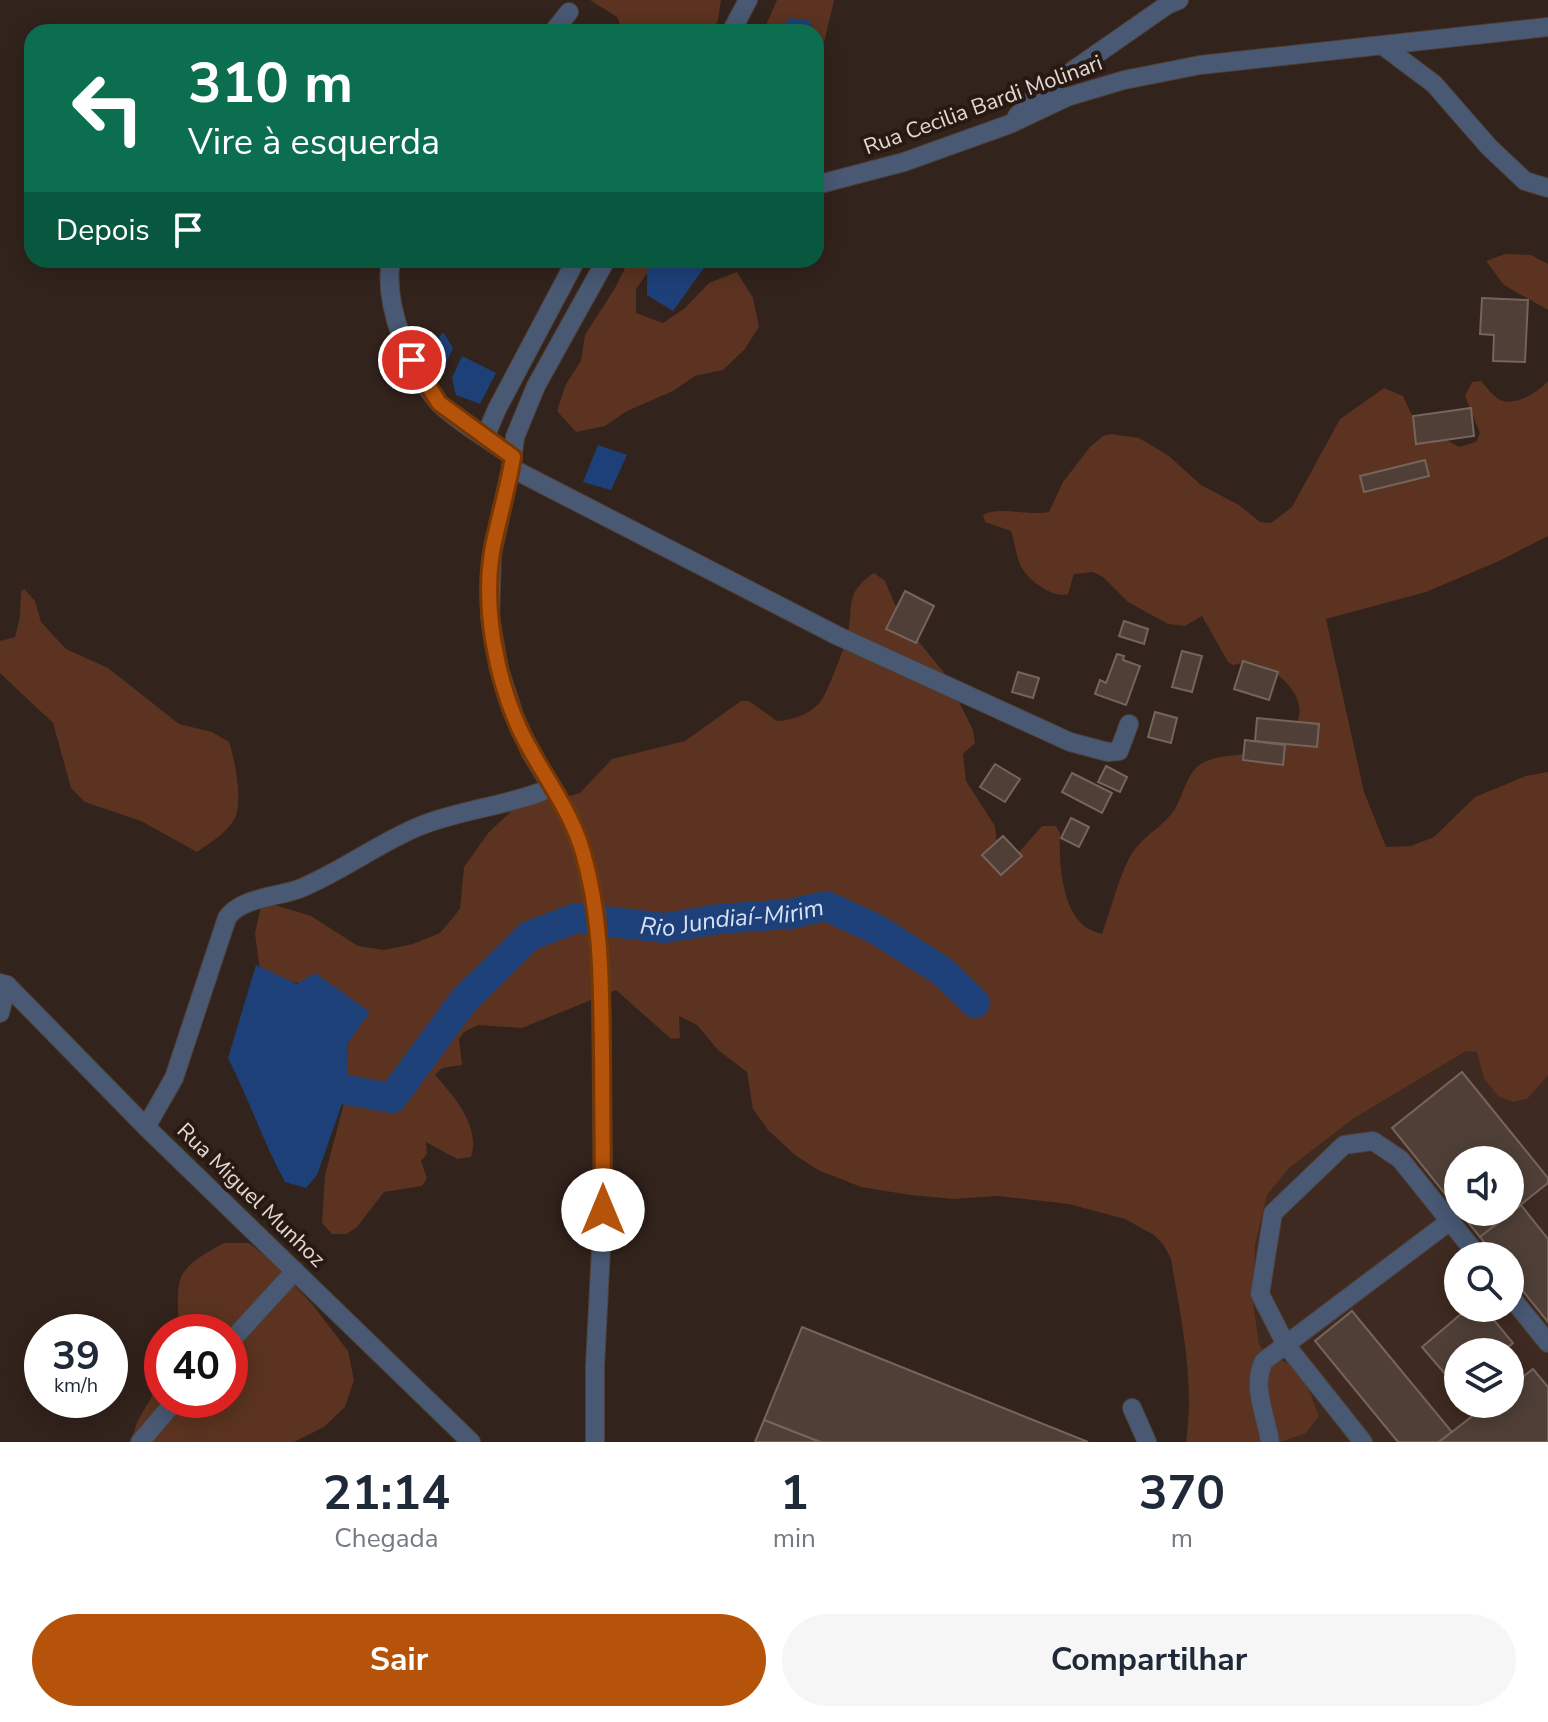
<!DOCTYPE html>
<html lang="pt">
<meta charset="utf-8">
<style>
:root{--surface:#fff;--page:#f6f6f7;--text:#1f2937;--muted:#747a83;--accent:#b45309}
body{margin:0;font-family:"Nunito Sans",sans-serif;background:var(--page);color:var(--text);height:100vh;display:flex;flex-direction:column;font-size:30px;white-space:nowrap}
*{box-sizing:border-box;margin:0}
p{font-size:26px;color:var(--muted)}
.icon{flex:none;width:44px;height:44px;fill:none;stroke:currentColor;stroke-width:2;stroke-linecap:round;stroke-linejoin:round}
.map{position:relative;height:1442px;overflow:hidden}
.drawer{display:flex;flex-direction:column;background:var(--surface);flex:1}
.drawer>*{flex:none}
.hud{position:absolute;left:24px;top:24px;width:800px;height:244px;border-radius:24px;box-shadow:0 4px 20px #0003;background:#0b6e4f;color:#fff;overflow:hidden}
.fabs{position:absolute;left:1444px;top:1146px;display:grid;gap:16px}
.fabs a{display:grid;place-items:center;width:80px;height:80px;border-radius:50%;background:var(--surface);box-shadow:0 4px 20px #0003;font-size:40px}
.speed{position:absolute;left:24px;top:1314px;display:flex;gap:16px;font-size:40px;font-weight:700;text-align:center}
.speed>*{display:grid;place-content:center;width:104px;height:104px;border-radius:50%;background:var(--surface);box-shadow:0 4px 20px #0003;line-height:1}
.speed small{font-size:20px;font-weight:400}
.speed .limit{border:12px solid #d22;background:#fff;color:#111}
.pin{position:absolute;display:grid;place-items:center;width:68px;height:68px;color:#fff;margin:-34px;border:4px solid #fff;border-radius:50%;box-shadow:0 2px 8px #0007}
.me{position:absolute;width:88px;margin:-44px;rotate:0deg;stroke-linejoin:round;filter:drop-shadow(0 0 6px #0008)}
.turn{display:flex;align-items:center;gap:28px;height:168px;padding:0 32px;font-size:36px}
.turn .icon{width:104px;height:104px;stroke-width:2.5}
.turn b{display:block;font-size:56px;line-height:68px}
.then{display:flex;align-items:center;height:76px;padding:0 32px;background:#0003;gap:16px;font-size:30px}
.eta{display:flex;justify-content:space-evenly;align-items:center;height:136px;text-align:center}
.eta b{font-size:48px;font-weight:700;line-height:56px}
.button{display:flex;gap:16px;margin-top:auto;padding:16px 32px}
.button a{flex:1;height:92px;border-radius:48px;background:var(--accent);color:#fff;font-size:32px;font-weight:700;line-height:92px;text-align:center}
.button a+a{background:var(--page);color:var(--text)}
.map>svg:first-child{display:block}
.built{fill:#3e2a20;fill-rule:evenodd}
.green{fill:#5b3320}
.water{fill:#1e4079}
.lines{fill:none;stroke-linecap:round;stroke-linejoin:round}
.river{stroke:#1e4079;stroke-width:30}
.building{fill:#4f3f37;stroke:#76645c;stroke-width:2}
.minor-casing{stroke:#4e4039;stroke-width:20}
.minor{stroke:#495974;stroke-width:18}
.route-casing{stroke:#753606;stroke-width:20}
.route{stroke:#b45309;stroke-width:14}
.labels{text-anchor:middle;dominant-baseline:central;stroke-width:8;stroke-linejoin:round;paint-order:stroke}
.street-label{font-size:22px;fill:#e2d8d3;stroke:#281913}
.water-label{font-size:24px;font-style:italic;fill:#d7e2f4;stroke:#281913}
</style>
<div class="map">
<svg width="1548" height="1442" viewBox="0 0 1548 1442">
<rect width="100%" height="100%" fill="#32231c"/>
<path class="built" d="M1548 1029V1442H1207L1253 1104ZM1458 1160H1510V1212H1458ZM1458 1256H1510V1308H1458ZM1458 1352H1510V1404H1458Z"/>
<g class="green">
<polygon points="590,0 721,0 718,20 712,32 623,32 617,17"/>
<polygon points="777,0 834,0 816,77 816,32 763,32"/>
<polygon points="1505,254 1531,255 1548,264 1548,310 1504,285 1486,261"/>
<polygon points="629,260 656,260 636,289 636,313 663,323 685,308 709,283 737,272 753,298 759,327 744,350 723,370 695,376 673,391 627,411 605,426 576,432 557,411 566,384 581,361 585,335 615,288"/>
<path d="M1481 381C1486 387 1494 397 1500 400 1516 407 1538 392 1548 381V536L1499 561 1426 592 1326 619 1364 792 1386 847 1411 846 1434 837 1475 797 1526 776 1548 772V1075L1528 1098 1514 1102 1498 1096 1484 1078 1477 1052 1466 1051 1354 1118 1289 1168 1267 1195 1255 1245 1253 1303 1259 1344 1266 1356C1307 1366 1304 1380 1319 1416L1306 1433 1280 1442H1186C1195 1380 1181 1320 1171 1259L1163 1244 1154 1235 1125 1219 1069 1204 997 1196 954 1199 910 1195 861 1187 818 1170 795 1155 768 1130 753 1109 747 1072 718 1050 697 1025 679 1016 680 1038 671 1039 616 990 522 1028 478 1025 464 1032 459 1039 462 1065 442 1068 435 1075C454 1096 481 1127 471 1157L457 1159 426 1142 427 1154 421 1161 427 1178 422 1186 384 1192 357 1227 347 1234H332L322 1223 325 1175 345 1099 349 1028 299 983 266 977 260 972 255 933 262 901 311 916 358 946 384 950 413 944 440 933 460 909 464 867 489 832 518 805 539 796 565 797 580 793 612 759 685 741 741 701H749L777 721C793 720 811 714 821 701 827 693 844 649 847 637 855 608 842 594 874 573L885 581 902 621 945 674 973 730 975 743 963 754 966 781 995 826 998 855 1012 860 1042 826H1056L1060 833C1059 862 1061 906 1084 926 1089 930 1096 932 1102 934 1111 910 1119 875 1132 853 1143 836 1164 826 1175 809 1182 797 1187 775 1198 766 1221 749 1253 763 1283 737 1288 733 1293 729 1296 724 1309 700 1283 675 1263 666 1253 661 1244 662 1233 665L1228 662 1202 616 1185 626 1168 624 1128 602 1103 577 1093 572 1074 574 1068 594C1054 599 1029 581 1022 568 1016 558 1015 542 1011 531L985 522 983 515C1000 506 1028 516 1049 512L1063 482 1090 447 1103 436 1111 434 1139 438 1169 456 1201 485 1239 505 1260 522 1271 523 1292 507 1340 419 1384 388 1403 396 1420 433 1442 437 1459 447 1476 442 1480 433 1465 396 1472 382Z"/>
<path d="M24 589 35 601 41 622 66 649 108 668 179 724 212 732 229 742C235 760 243 800 235 818 228 832 210 843 197 852L141 821 85 802 71 788 53 723 0 673V641L15 637 20 617 21 592Z"/>
<path d="M224 1243H249L273 1262 312 1304 348 1351 354 1380 345 1407 324 1427 294 1442H131L137 1422 162 1379V1400H230V1332H179C177 1276 172 1271 224 1243Z"/>
</g>
<g class="water">
<polygon points="789,18 812,21 808,32 780,32"/>
<polygon points="656,260 704,260 706,265 673,311 647,295 647,271"/>
<polygon points="443,332 453,348 441,374 427,354"/>
<polygon points="462,356 496,373 480,404 456,395 452,378"/>
<polygon points="598,445 627,455 611,490 583,482"/>
<path d="M256 965 297 984 315 973 370 1012 348 1043 347 1090 317 1175 306 1188 285 1182C263 1142 249 1099 228 1058Z"/>
</g>
<g class="lines">
<path class="river" id="s1" d="M347 1090 392 1098 464 1000 529 936 576 918 665 928 719 919 790 914 826 906 876 929 942 971 975 1003"/>
</g>
<g class="building">
<polygon points="1482,298 1528,300 1525,362 1493,361 1494,335 1480,334"/>
<polygon points="1471,408 1474,436 1416,444 1413,416"/>
<polygon points="1425,460 1429,476 1364,492 1360,476"/>
<polygon points="905,591 934,606 916,643 886,629"/>
<polygon points="1124,621 1148,629 1144,644 1119,636"/>
<polygon points="1182,651 1202,656 1192,692 1172,687"/>
<polygon points="1117,654 1124,656 1123,660 1140,666 1126,705 1095,694 1100,680 1106,683"/>
<polygon points="1243,661 1278,672 1269,700 1234,689"/>
<polygon points="1018,672 1039,678 1033,698 1012,692"/>
<polygon points="1155,712 1177,718 1171,743 1148,737"/>
<polygon points="1257,718 1319,724 1317,747 1255,741"/>
<polygon points="1245,740 1285,745 1283,765 1243,760"/>
<polygon points="995,764 1020,779 1005,802 980,787"/>
<polygon points="1106,766 1127,777 1120,792 1098,782"/>
<polygon points="1072,773 1112,793 1102,813 1062,792"/>
<polygon points="1071,818 1089,827 1079,847 1061,838"/>
<polygon points="1003,836 1022,856 1001,875 982,855"/>
<polygon points="1462,1072 1548,1178 1548,1183 1480,1237 1460,1212 1510,1212 1510,1160 1458,1160 1458,1210 1392,1128"/>
<polygon points="1521,1205 1548,1239 1548,1322 1510,1275 1510,1256 1495,1256 1480,1237"/>
<polygon points="1468,1308 1484,1308 1513,1343 1502,1352 1458,1352 1458,1389 1422,1347"/>
<polygon points="1352,1311 1452,1432 1439,1442 1398,1442 1315,1341"/>
<polygon points="802,1327 1088,1442 820,1442 764,1420"/>
<polygon points="1533,1369 1548,1387 1548,1442 1439,1442 1488,1404 1510,1404 1510,1387"/>
<polygon points="764,1420 820,1442 755,1442"/>
</g>
<g class="lines">
<g class="minor-casing">
<g id="minor">
<polyline points="553,32 569,12"/>
<polyline points="731,32 748,0"/>
<polyline points="1382,45 1434,84 1489,147 1525,181 1548,188"/>
<polyline points="1017,116 1035,97 1167,5 1179,0"/>
<polyline points="816,185 904,162 1010,124 1067,97 1124,80 1200,65 1548,27"/>
<path d="M391 260C383 305 409 367 438 402 452 418 494 443 513 457"/>
<polyline points="485,437 497,409 576,260"/>
<polyline points="511,468 838,636 1070,742 1108,752 1119,751 1129,724"/>
<polyline points="0,983 7,985 146,1127 471,1442"/>
<polyline points="0,1013 7,985"/>
<path d="M146 1127 174 1078 227 918C240 898 276 897 299 889 341 872 380 842 420 826 462 809 509 806 551 788"/>
<polyline points="1510,1296 1548,1343"/>
<polyline points="230,1342 295,1271"/>
<polyline points="1132,1408 1147,1442"/>
<polyline points="140,1442 176,1400"/>
<polyline points="595,1442 595,1366 603,1210 601,976 596,911 583,853 569,815 531,753 515,718 499,669 490,617 492,554 511,468 515,437 536,386 606,260"/>
<path d="M1270 1442C1266 1415 1251 1386 1264 1361L1450 1221"/>
<polyline points="1363,1442 1286,1345 1260,1294 1273,1213 1344,1145 1373,1141 1400,1159 1478,1256"/>
</g>
</g>
<use href="#minor" class="minor"/>
</g>
<g class="lines">
<g class="route-casing">
<path id="route" d="M412 360 439 403 513 457C508 489 498 520 492 552 483 608 496 678 520 730 540 772 571 809 583 853 602 918 601 986 602 1052 602 1105 603 1158 603 1210"/>
</g>
<use href="#route" class="route"/>
</g>
<g class="labels">
<g class="street-label">
<text transform="translate(983 105) rotate(-20)">Rua Cecilia Bardi Molinari</text>
<text transform="translate(251 1195) rotate(44)">Rua Miguel Munhoz</text>
</g>
<g class="water-label">
<text stroke="none"><textPath href="#s1" startOffset="466">Rio Jundiaí-Mirim</textPath></text>
</g>
</g>
</svg>
<div class="fabs">
<a><svg class="icon" aria-label="sound" viewBox="0 0 24 24"><path d="M4 9h4l5-4v14l-5-4H4zM17 9q2 3 0 6"/></svg></a>
<a><svg class="icon" aria-label="search" viewBox="0 0 24 24"><circle cx="10" cy="10" r="6"/><path d="M15 15l6 6"/></svg></a>
<a><svg class="icon" aria-label="layers" viewBox="0 0 24 24"><path d="M12 4l9 5-9 5-9-5zM3 14l9 5 9-5"/></svg></a>
</div>
<div class="speed"><div>39<small>km/h</small></div><div class="limit">40</div></div>
<div class="pin" style="left:412px;top:360px;background:#d93025"><svg class="icon" aria-label="arrive" viewBox="0 0 24 24"><path d="M6 21V4h12l-3 4 3 4H6"/></svg></div>
<svg class="me" style="left:603px;top:1210px" viewBox="-20 -20 40 40"><circle r="19" fill="#fff"/><path d="M0-13L10 11 0 6-10 11z" fill="#b45309"/></svg>
<div class="hud">
<div class="turn"><svg class="icon" aria-label="left" viewBox="0 0 24 24"><path d="M17 20v-9H6M10 6l-5 5 5 5"/></svg><div><b>310 m</b>Vire à esquerda</div></div>
<div class="then">Depois<svg class="icon" aria-label="arrive" viewBox="0 0 24 24"><path d="M6 21V4h12l-3 4 3 4H6"/></svg></div>
</div>
</div>
<section class="drawer">
<div class="eta">
<div><b>21:14</b><p>Chegada</p></div>
<div><b>1</b><p>min</p></div>
<div><b>370</b><p>m</p></div>
</div>
<div class="button"><a>Sair</a><a>Compartilhar</a></div>
</section>
